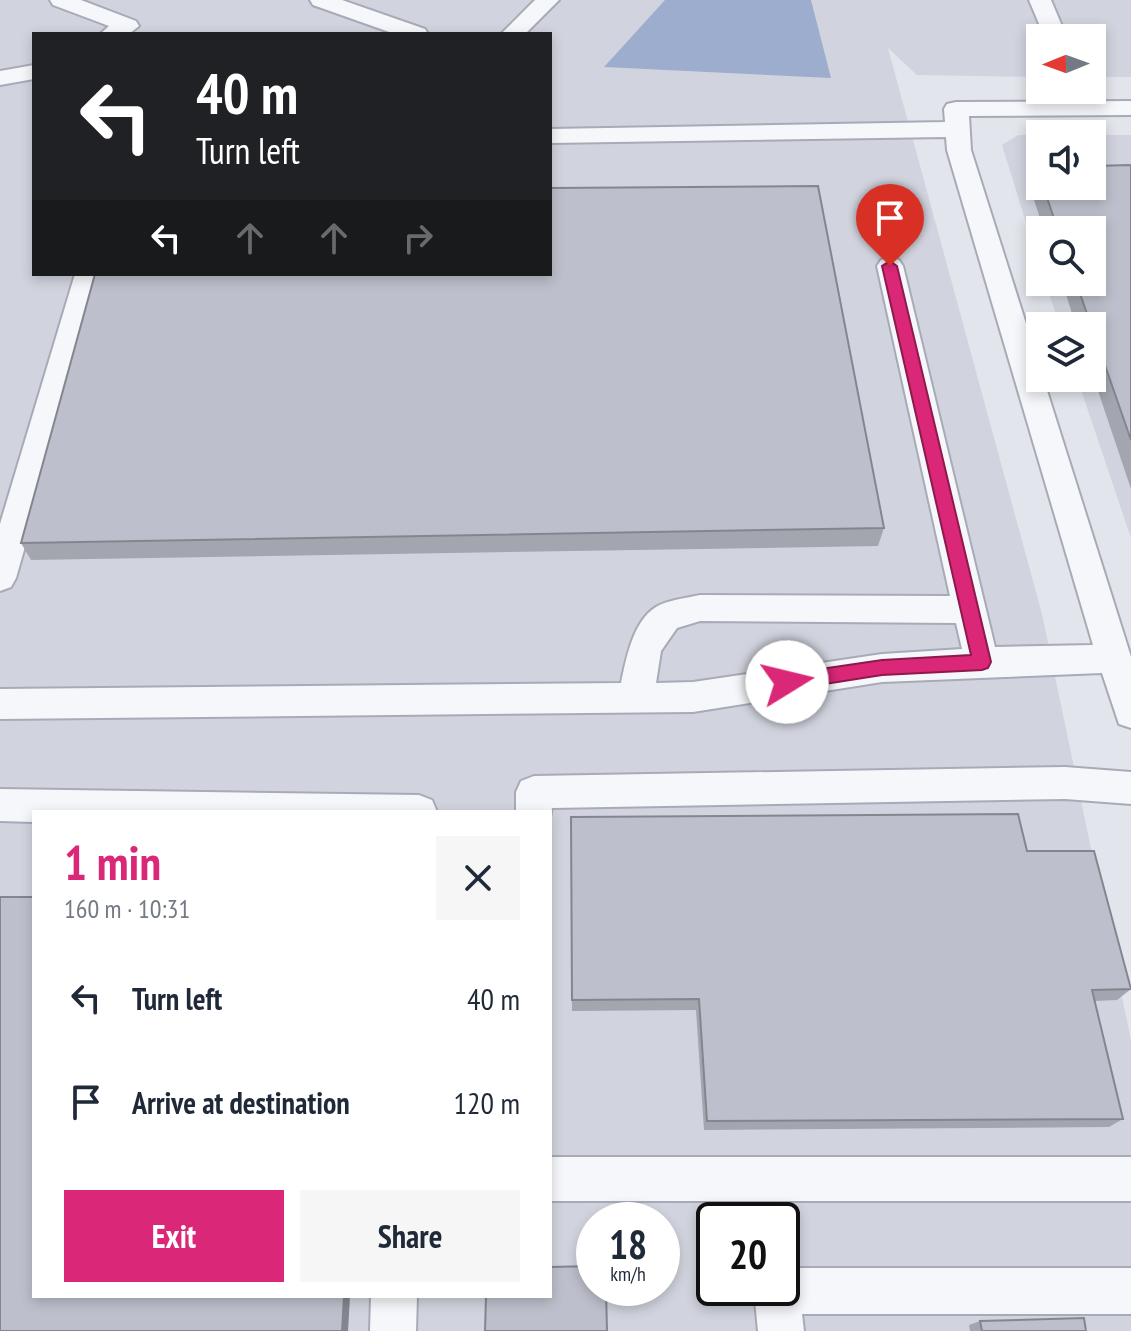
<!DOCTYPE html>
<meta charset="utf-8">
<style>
:root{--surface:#fff;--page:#f6f6f7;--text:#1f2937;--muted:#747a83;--accent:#db2777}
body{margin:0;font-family:"PT Sans Narrow",sans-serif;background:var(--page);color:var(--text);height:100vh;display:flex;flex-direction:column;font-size:30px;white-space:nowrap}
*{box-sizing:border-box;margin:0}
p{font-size:26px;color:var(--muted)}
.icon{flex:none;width:44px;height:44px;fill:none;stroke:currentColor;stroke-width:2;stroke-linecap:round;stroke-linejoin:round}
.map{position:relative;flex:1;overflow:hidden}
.sheet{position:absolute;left:32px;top:810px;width:520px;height:488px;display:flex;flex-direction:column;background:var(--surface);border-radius:0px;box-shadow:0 4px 12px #0003}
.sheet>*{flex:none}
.banner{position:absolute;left:32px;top:32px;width:520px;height:244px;border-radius:0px;box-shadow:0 4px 12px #0003;background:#202124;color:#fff;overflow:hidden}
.needle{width:52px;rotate:269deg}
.controls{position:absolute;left:1026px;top:24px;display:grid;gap:16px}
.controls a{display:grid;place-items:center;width:80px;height:80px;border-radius:0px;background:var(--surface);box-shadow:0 4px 12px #0003;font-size:40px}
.speed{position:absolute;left:576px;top:1202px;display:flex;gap:16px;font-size:40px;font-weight:700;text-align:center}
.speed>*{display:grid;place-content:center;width:104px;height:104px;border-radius:50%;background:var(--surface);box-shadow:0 4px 12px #0003;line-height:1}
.speed small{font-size:20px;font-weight:400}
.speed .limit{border:4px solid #111;border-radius:12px;background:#fff;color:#111}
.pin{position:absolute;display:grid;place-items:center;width:68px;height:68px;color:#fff;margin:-82px -34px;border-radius:50% 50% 50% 0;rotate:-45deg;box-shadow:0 0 8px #0007}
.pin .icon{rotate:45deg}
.me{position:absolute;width:88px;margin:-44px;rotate:81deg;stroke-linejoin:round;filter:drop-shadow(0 0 6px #0008)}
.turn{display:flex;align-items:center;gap:28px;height:168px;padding:0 32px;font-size:36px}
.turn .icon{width:104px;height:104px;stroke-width:2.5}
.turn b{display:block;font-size:56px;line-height:68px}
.lanes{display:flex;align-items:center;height:76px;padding:0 32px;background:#0003;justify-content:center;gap:40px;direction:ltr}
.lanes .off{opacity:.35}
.round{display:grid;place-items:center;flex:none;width:84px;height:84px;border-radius:0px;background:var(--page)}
.summary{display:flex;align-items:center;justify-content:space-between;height:136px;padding:0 32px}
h1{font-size:48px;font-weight:600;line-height:60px;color:var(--accent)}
.cta{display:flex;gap:16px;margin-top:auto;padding:16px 32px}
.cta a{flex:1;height:92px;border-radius:0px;background:var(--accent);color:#fff;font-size:32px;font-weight:600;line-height:92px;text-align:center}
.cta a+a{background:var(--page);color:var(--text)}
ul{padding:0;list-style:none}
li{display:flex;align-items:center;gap:24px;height:104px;padding:0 32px}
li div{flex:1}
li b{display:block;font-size:30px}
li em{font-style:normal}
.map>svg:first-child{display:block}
.built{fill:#d1d4de;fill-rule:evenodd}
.water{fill:#9cadce}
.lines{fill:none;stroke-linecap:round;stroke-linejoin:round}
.minor-casing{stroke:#a7abb7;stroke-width:4}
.minor{fill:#f6f7fa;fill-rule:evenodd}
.wall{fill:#a3a5af}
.shaded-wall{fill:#84868f}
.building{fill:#bdc0cc;stroke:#84868f;stroke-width:2}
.route{fill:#db2777;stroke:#8e194d;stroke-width:2}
</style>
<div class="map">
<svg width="1131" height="1331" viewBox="0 0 1131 1331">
<rect width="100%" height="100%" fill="#e3e5ec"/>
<g class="built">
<path d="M0 0H1131V77H1092V38H1040V77L917 75 888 48 1042 614 1131 1040V1331H0ZM34 34H550V274H34ZM34 812H550V1296H34ZM594 1220H662V1288H594ZM714 1220H782V1288H714Z"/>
<polygon points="1018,135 1040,135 1040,186 1092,186 1092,135 1131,135 1131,538 1077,378 1092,378 1092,326 1060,326 1045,282 1092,282 1092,230 1040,230 1040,268 1002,145"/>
</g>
<polygon class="water" points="665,0 811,0 831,78 604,67"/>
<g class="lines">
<g class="minor-casing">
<g id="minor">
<polygon points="50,0 81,0 136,21 139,26 129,34 100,34 109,26 53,5"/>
<polygon points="310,0 342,0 425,29 428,34 395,34 313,5"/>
<polygon points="535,0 559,0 525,34 501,34"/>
<polygon points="1029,0 1051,0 1067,38 1045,38"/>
<polygon points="34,65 34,79 0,85 0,71"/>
<path d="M1131 101V115L969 116 971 150 1040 368V378H1043L1131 657V728L1119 724 1102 673 882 682 693 712 0 719V689L621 683C626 659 633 621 656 607 667 600 687 598 700 595L950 596 877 266 881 260 890 257 899 260 903 266 995 647 1093 645 947 150 946 137 550 143V129L945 122 944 109 947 104 956 102ZM700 621 956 623 962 649 882 654 693 682 656 683 661 651 677 628Z"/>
<polygon points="75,274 103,274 16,578 11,587 0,591 0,524"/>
<polygon points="1065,767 1131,772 1131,804 1065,799 552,808 550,817 550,812 516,812 516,792 521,781 534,776"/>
<polygon points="0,789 419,795 432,800 437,812 34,812 34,822 0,821"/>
<rect x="550" y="1157" width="581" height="44"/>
<polygon points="782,1268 1131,1268 1131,1314 802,1314 804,1331 758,1331 754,1291 756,1288 782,1288"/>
<polygon points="371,1296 417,1296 416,1331 370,1331"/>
</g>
</g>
<use href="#minor" class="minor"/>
</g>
<g class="wall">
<polygon points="1131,165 1131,489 1092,373 1092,326 1076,326 1062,282 1092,282 1092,230 1044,230 1029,185 1036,166 1040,166 1040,186 1092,186"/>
<polygon points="884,528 878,546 31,560 21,543"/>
<polygon points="571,817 1027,851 1131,989 1117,1000 1095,1001 1123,1119 1109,1127 704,1130 696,1010 572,1011"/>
<polygon points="980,1321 1086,1331 970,1331 969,1325"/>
</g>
<polygon class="shaded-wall" points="344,1296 350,1296 348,1331 342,1331"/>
<g class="building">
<polygon points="1131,165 1131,440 1076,282 1092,282 1092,230 1058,230 1043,186 1092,186 1092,166"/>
<polygon points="1036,166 1040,166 1040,177"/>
<polygon points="818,186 884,528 21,543 95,274 550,274 550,188"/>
<polygon points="1018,814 1027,851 1094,851 1131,989 1092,990 1123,1119 707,1121 699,999 572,1000 571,817"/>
<polygon points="0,897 34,897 34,1296 344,1296 342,1331 0,1331"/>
<polygon points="594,1266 594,1288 606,1288 607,1331 485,1331 486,1296 550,1296 550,1267"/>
<polygon points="1084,1318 1086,1331 982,1331 980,1321"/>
</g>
<polygon class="route" points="890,261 897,266 991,662 988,668 982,670 882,675 787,690 781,688 778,682 781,677 787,674 882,660 971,655 882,266"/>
</svg>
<div class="controls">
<a><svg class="needle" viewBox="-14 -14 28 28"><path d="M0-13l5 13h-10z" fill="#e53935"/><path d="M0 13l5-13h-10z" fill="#747a83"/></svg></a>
<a><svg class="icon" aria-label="sound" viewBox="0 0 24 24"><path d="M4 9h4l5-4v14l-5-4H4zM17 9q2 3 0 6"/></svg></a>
<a><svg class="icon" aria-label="search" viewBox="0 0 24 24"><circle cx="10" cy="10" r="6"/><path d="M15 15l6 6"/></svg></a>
<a><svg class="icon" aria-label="layers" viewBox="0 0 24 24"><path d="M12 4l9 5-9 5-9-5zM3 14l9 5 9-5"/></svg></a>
</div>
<div class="speed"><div>18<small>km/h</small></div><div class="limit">20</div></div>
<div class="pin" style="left:890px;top:266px;background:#d93025"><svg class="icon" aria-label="arrive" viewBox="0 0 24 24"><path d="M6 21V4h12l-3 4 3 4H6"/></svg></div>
<svg class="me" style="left:787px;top:682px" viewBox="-20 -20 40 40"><circle r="19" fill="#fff"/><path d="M0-13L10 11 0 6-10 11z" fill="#db2777"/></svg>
<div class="banner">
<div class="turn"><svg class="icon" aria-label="left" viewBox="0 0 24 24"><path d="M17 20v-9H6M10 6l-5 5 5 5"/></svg><div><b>40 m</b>Turn left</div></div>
<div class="lanes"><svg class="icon" aria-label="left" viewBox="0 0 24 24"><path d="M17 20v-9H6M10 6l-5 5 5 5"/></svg><svg class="icon off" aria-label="ahead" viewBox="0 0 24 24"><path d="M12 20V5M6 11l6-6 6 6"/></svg><svg class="icon off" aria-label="ahead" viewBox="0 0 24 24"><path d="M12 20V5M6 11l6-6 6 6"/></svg><svg class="icon off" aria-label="right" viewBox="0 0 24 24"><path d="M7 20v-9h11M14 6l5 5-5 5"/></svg></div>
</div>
<section class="sheet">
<div class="summary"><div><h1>1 min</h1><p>160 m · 10:31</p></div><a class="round"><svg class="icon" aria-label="close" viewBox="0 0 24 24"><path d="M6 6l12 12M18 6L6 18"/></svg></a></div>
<ul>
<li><svg class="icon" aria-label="left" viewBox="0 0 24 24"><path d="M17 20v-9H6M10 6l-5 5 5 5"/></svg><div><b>Turn left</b></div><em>40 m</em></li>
<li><svg class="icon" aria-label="arrive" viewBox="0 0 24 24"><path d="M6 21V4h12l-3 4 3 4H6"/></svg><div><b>Arrive at destination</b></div><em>120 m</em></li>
</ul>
<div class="cta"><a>Exit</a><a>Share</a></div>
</section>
</div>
